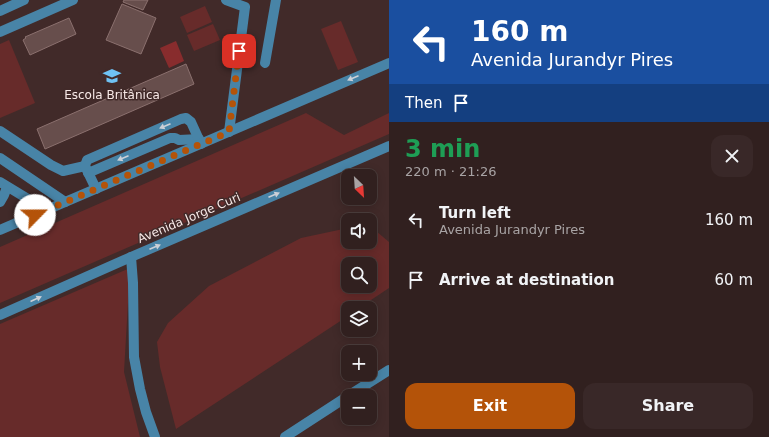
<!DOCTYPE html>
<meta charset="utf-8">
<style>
:root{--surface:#31201f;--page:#392828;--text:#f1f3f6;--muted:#a8a3a4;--line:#4c3e3d;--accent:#b45309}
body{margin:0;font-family:"DejaVu Sans",sans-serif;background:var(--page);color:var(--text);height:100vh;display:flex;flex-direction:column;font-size:15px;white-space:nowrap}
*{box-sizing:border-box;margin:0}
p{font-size:13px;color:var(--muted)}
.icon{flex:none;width:22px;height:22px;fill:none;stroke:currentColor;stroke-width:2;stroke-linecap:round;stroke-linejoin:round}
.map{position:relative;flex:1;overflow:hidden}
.sheet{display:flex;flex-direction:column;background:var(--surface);width:380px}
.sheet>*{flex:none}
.guide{background:#1a4fa0;color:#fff;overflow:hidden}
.needle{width:26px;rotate:155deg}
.buttons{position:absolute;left:341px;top:169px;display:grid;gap:8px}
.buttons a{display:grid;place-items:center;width:36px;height:36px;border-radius:8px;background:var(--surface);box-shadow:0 2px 10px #0003,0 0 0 1px var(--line);font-size:20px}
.pin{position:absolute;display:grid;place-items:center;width:34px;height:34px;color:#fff;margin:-17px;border-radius:8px;box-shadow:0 2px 6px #0006}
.me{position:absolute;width:44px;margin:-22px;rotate:67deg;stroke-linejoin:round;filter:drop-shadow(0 0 3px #0008)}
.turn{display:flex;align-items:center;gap:14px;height:84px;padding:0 16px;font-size:18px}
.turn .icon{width:52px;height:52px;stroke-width:2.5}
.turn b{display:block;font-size:28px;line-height:34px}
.then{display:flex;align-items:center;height:38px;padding:0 16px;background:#0003;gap:8px;font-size:15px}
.round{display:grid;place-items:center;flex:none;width:42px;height:42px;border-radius:12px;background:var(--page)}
.headline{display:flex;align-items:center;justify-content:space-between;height:68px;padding:0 16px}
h1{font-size:24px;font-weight:700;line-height:30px;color:#1e9e55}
.button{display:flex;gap:8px;margin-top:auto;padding:8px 16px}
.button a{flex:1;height:46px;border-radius:12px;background:var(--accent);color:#fff;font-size:16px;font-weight:700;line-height:46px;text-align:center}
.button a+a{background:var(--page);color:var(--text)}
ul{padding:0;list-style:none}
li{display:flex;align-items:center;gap:12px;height:60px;padding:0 16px}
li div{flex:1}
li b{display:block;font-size:15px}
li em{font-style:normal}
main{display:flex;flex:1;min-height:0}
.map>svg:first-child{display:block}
.green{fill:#672b2a;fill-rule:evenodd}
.water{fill:#882c2d}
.building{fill:#674e4c;stroke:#8b706e}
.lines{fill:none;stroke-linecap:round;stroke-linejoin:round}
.minor{stroke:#4884a7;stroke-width:10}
.oneway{fill:#ccd0d7}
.route{stroke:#b45309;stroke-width:7;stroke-dasharray:0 12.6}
.labels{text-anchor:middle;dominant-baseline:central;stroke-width:3;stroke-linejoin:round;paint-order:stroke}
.poi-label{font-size:12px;fill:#f8e9e7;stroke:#412a29}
.street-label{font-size:12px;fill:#f8e9e7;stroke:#412a29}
</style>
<main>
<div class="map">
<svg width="389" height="437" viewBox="0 0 389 437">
<rect width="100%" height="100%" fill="#412a29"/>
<g class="green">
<polygon points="205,6 212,22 187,33 180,17"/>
<polygon points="341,21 358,62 338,70 321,29"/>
<polygon points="213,24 220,40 194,51 187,35"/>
<polygon points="9,40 35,103 0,118 0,44"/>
<polygon points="306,113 344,135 389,113 389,134 0,303 0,247"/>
<path d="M348 228V242H370V229L376 231 389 242V288L359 308H348V316L176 429 160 367 157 342 168 323 209 286 301 238ZM348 264H370V286H348Z"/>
<polygon points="130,268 124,372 140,437 0,437 0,324"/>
</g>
<polygon class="water" points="176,41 184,61 169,68 160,48"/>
<g class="building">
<polygon points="124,0 148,0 143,10 123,2"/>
<polygon points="122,4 156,18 141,54 106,40"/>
<polygon points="69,18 76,34 30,55 23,40 26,38 25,37"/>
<polygon points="186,64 194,84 45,149 37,129"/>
</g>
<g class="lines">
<g class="minor">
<polyline points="226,0 245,7 229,132"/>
<polyline points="0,11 24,0"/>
<polyline points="0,32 73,0"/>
<polyline points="265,63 276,0"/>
<polyline points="0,131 51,165 63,171 85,166"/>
<polyline points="0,158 65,202"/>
<polyline points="88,173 170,138 175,138 179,140 199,139"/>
<polyline points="0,182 28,199"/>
<polyline points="96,189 85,166 87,160 181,119 186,118 191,122 201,144"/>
<polyline points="0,202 4,195 7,187"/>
<polyline points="0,230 389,63"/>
<polyline points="131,257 133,283 134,357 140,389 146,412 155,437"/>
<polyline points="0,315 131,257 389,146"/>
<polyline points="348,396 389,370"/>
<polyline points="285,437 348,396"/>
</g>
</g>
<defs><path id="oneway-solid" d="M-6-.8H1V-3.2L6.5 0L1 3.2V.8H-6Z"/></defs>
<g class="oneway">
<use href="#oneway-solid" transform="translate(353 78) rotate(157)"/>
<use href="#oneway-solid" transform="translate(165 126) rotate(157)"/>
<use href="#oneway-solid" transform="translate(123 158) rotate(157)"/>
<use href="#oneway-solid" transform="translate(274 195) rotate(-23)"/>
<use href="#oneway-solid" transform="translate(155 247) rotate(-23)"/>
<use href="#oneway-solid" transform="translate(36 299) rotate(-24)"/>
</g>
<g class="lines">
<polyline class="route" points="35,215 229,132 239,51"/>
</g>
<defs>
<g id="school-bare" transform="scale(1.38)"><path d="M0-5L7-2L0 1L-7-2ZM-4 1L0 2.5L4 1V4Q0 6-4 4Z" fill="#6fc2f4" stroke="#412a29" stroke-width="2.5" paint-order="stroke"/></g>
</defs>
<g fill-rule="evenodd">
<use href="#school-bare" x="112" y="76"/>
</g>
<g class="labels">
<g class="poi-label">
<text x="112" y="95">Escola Britânica</text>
</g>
<g class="street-label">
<text transform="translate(189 218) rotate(-23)">Avenida Jorge Curi</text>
</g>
</g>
</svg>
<div class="buttons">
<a><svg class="needle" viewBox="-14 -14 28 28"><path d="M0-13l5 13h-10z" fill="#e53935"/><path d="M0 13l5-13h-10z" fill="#a8a3a4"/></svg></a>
<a><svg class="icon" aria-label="sound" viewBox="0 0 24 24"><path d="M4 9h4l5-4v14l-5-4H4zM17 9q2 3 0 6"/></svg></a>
<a><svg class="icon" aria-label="search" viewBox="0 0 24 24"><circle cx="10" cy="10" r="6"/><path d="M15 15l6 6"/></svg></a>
<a><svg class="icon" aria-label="layers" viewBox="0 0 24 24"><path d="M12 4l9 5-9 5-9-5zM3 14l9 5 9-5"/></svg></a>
<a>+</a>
<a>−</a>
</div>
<div class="pin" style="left:239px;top:51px;background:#d93025"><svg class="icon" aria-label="arrive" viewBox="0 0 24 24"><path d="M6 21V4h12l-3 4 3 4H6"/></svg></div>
<svg class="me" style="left:35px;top:215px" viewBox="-20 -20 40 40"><circle r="19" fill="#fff"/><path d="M0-13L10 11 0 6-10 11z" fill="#b45309"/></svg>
</div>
<section class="sheet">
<div class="guide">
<div class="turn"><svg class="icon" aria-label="left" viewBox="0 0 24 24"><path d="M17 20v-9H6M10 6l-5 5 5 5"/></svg><div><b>160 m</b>Avenida Jurandyr Pires</div></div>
<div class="then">Then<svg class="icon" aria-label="arrive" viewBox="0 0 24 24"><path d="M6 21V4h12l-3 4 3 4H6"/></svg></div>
</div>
<div class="headline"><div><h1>3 min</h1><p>220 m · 21:26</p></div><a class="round"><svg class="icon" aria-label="close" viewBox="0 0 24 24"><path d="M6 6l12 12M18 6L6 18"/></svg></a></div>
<ul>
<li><svg class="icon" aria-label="left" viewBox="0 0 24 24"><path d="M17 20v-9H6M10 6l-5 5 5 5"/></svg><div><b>Turn left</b><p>Avenida Jurandyr Pires</p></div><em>160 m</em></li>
<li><svg class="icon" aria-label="arrive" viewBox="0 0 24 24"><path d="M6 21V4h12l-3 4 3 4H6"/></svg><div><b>Arrive at destination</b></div><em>60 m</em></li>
</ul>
<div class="button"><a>Exit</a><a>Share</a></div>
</section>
</main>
